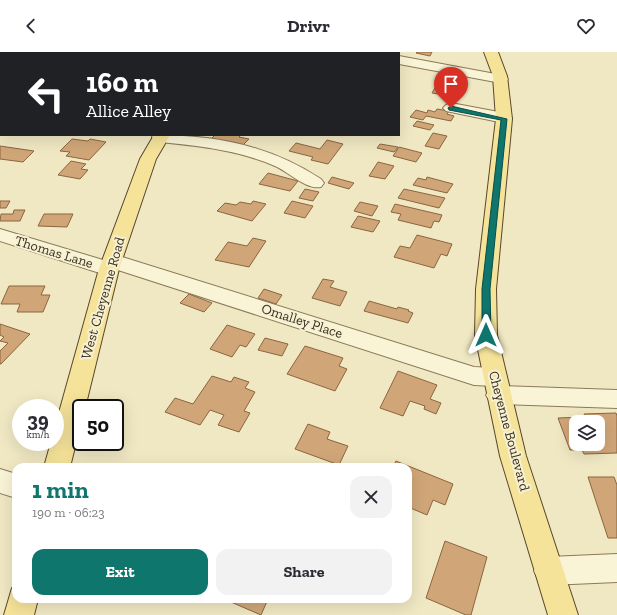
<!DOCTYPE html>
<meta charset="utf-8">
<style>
:root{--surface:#fff;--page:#f2f2f3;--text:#2b2b33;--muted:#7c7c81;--accent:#0f766e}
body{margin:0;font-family:"Zilla Slab",serif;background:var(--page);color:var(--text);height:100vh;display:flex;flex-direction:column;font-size:15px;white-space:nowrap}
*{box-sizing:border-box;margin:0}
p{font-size:13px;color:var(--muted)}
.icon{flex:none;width:22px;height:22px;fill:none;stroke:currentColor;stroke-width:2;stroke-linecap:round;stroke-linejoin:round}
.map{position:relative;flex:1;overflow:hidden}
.sheet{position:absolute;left:12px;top:411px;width:400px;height:140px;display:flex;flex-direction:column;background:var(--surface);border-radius:12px;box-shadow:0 4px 16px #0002}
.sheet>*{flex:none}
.top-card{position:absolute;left:0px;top:0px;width:400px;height:84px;box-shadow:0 4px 16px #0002;background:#202124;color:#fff;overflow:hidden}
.fabs{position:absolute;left:569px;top:363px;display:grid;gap:8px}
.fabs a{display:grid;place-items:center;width:36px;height:36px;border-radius:8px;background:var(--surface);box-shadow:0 4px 16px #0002;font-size:20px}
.speed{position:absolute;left:12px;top:347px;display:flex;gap:8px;font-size:20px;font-weight:700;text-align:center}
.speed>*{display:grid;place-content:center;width:52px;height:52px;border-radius:50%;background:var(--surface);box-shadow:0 4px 16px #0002;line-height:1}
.speed small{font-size:10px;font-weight:400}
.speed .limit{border:2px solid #111;border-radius:6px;background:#fff;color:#111}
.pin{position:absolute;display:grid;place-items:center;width:34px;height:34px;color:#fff;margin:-41px -17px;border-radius:50% 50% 50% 0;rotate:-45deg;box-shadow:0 0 4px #0007}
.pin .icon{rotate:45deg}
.me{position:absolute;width:44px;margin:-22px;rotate:0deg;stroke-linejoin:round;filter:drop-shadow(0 0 3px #0008)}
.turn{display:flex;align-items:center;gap:14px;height:84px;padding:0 20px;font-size:18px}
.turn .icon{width:52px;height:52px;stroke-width:2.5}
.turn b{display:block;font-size:28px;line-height:34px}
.round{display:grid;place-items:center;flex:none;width:42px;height:42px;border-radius:12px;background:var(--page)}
.overview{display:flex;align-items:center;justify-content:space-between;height:68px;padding:0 20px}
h1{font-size:24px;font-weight:700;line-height:30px;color:var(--accent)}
.cta{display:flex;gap:8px;margin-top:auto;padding:8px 20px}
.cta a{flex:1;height:46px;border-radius:12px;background:var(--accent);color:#fff;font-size:16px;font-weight:700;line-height:46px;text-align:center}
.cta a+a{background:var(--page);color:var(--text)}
header{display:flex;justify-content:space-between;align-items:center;height:52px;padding:0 20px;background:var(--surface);font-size:18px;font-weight:700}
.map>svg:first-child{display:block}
.building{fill:#d0a678;stroke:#8c653e}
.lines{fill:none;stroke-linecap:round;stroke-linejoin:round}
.minor-casing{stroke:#8b7a59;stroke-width:2}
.major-casing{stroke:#59472d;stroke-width:2}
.minor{fill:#faf4d7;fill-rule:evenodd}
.major{fill:#f5e39a;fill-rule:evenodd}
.route{fill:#0f766e;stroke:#0a4d48}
.labels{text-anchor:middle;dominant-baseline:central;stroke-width:4;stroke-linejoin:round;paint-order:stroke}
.street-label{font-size:14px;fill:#3b2f1e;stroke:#f7f1d3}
</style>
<header><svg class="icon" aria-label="back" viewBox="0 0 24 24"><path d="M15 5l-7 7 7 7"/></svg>Drivr<svg class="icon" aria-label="heart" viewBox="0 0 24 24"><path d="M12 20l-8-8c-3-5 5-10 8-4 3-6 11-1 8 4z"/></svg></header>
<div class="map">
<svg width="617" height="563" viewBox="0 0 617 563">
<rect width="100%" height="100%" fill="#f0e8c3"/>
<g class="building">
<polygon points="417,0 432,0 430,4 416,1"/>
<polygon points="436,34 461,39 457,45 432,41"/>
<polygon points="437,57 449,59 447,62 454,64 451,69 426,64 423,68 410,65 416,58 427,61 428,58 435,60"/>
<polygon points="417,69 434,73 430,78 413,74"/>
<polygon points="433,81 447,84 439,97 425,94"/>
<polygon points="215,83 241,83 239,85 249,87 242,94 211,87"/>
<polygon points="72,87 88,89 90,87 106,90 89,108 66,104 70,100 60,99"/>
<polygon points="327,88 343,92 328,112 311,108 313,105 289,99 296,91 320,97"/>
<polygon points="380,92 398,95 394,100 377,96"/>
<polygon points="0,94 34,99 23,110 0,107"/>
<polygon points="399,95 422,101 416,110 393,104"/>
<polygon points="71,109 86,112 81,117 88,118 80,127 58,123"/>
<polygon points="378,110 394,114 385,127 369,124"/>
<polygon points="268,121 298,129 290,139 259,132"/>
<polygon points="332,125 354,131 349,137 328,131"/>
<polygon points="427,125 453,132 447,141 413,133 418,126 426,128"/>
<polygon points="305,137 319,140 313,149 299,146"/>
<polygon points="404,137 445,146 439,156 398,146"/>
<polygon points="0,149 10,149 6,156 0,156"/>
<polygon points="253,149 266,152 252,169 217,159 225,151 236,153 240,150 251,152"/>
<polygon points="292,149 313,154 305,166 284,161"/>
<polygon points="360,150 378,154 372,164 354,159"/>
<polygon points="395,152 442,163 439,170 434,169 431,176 398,168 401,162 391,160"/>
<polygon points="14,158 25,158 20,169 0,169 1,162 13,162"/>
<polygon points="44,162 73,162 67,175 38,174"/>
<polygon points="358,164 380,169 373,180 351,175"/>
<polygon points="417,183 452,192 447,204 441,202 434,216 394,205 400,194 410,196"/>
<polygon points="253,186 266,189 249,215 215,208 228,190 247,194"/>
<polygon points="323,227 334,229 330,235 347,240 340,254 312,246"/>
<polygon points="9,234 45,234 41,243 50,243 43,260 17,260 20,252 1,252"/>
<polygon points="264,237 282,243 276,252 258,246"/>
<polygon points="189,242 212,251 204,260 180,251"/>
<polygon points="369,249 397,257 398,255 409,258 408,259 413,261 408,271 364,259"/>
<polygon points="0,272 30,282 1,312 0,312 0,299 8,291 0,289 4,285 0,283"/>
<polygon points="227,273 255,282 246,295 240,293 232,305 210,297"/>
<polygon points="265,286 288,292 282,304 258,298"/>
<polygon points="305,294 343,306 339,314 347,317 335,339 287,322"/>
<polygon points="398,319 437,333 430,347 441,351 436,362 424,357 425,354 410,349 403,364 380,356"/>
<polygon points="212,324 231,330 234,325 249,330 245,336 255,340 244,359 250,361 239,380 218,373 224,363 210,358 200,373 165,360 175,346 193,352"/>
<polygon points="616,361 617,364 617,401 584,402 582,398 570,398 558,366 585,365 587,370 576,370 576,392 598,392 598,370 588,370 584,362"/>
<polygon points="308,372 330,380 327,387 348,394 339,413 295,397"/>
<polygon points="396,409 453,432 445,453 433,448 427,463 408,455 408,415 393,415"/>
<polygon points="588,425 614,425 617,433 617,486 608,486"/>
<polygon points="445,489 487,505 471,563 466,563 426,546"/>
<polygon points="224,547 268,547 261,563"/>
</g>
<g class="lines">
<g class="minor-casing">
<g id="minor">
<polygon points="351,0 369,0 370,1 352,1"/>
<polygon points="399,4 501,23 506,24 508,27 506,30 501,31 399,12"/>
<polygon points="451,51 504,61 509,63 512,66 509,69 504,71 446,59 443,56 446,53"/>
<path d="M153 83C216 83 268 93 321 127L324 131 321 135C306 138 289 120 275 114 238 98 199 94 160 90L154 88 152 85Z"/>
<polygon points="0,177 103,208 105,204 112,203 119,204 474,315 494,316 502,319 506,325 502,331 494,334 474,333 118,218 116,222 109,224 0,189"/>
<polygon points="498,334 617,338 617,356 498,352 490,350 486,343 490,336"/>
<polygon points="0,417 16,422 16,446 0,441"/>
<polygon points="617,502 617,530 549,533 539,529 534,519 539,509 549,505"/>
</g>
</g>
<g class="major-casing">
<g id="major">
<polygon points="211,0 225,0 210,1"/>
<polygon points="484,0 498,0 507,24 512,67 496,237 497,283 526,404 578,563 548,563 500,404 475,283 476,237 496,67 493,24"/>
<polygon points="154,83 170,83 156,107 119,217 85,356 81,356 81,371 70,415 44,415 51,390 55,390 55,375 99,217 140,107"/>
<polygon points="16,535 16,547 38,547 34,563 4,563 12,536"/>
</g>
</g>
<use href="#minor" class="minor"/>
<use href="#major" class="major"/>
</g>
<polygon class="route" points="451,54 507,67 490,237 491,283 486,286 482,283 482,237 501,68 449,58 448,56"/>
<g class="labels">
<g class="street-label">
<text transform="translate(54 200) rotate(17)">Thomas Lane</text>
<text transform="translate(103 246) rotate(-74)">West Cheyenne Road</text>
<text transform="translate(302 269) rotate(18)">Omalley Place</text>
<text transform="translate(509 379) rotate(75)">Cheyenne Boulevard</text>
</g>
</g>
</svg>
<div class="fabs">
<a><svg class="icon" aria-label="layers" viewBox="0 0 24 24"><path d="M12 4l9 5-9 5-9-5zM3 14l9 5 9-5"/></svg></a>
</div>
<div class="speed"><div>39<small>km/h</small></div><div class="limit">50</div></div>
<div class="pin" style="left:451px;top:56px;background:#d93025"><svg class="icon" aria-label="arrive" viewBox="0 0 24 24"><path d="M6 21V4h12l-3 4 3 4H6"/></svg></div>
<svg class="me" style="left:486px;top:283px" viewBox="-20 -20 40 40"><path d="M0-17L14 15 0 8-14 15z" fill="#0f766e" stroke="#fff" stroke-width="4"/></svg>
<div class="top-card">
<div class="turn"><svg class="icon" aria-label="left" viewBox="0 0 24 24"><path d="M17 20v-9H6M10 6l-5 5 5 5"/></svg><div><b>160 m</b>Allice Alley</div></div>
</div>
<section class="sheet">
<div class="overview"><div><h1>1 min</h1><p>190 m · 06:23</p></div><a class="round"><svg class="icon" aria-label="close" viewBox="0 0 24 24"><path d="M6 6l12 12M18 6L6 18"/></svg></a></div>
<div class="cta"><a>Exit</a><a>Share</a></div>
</section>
</div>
